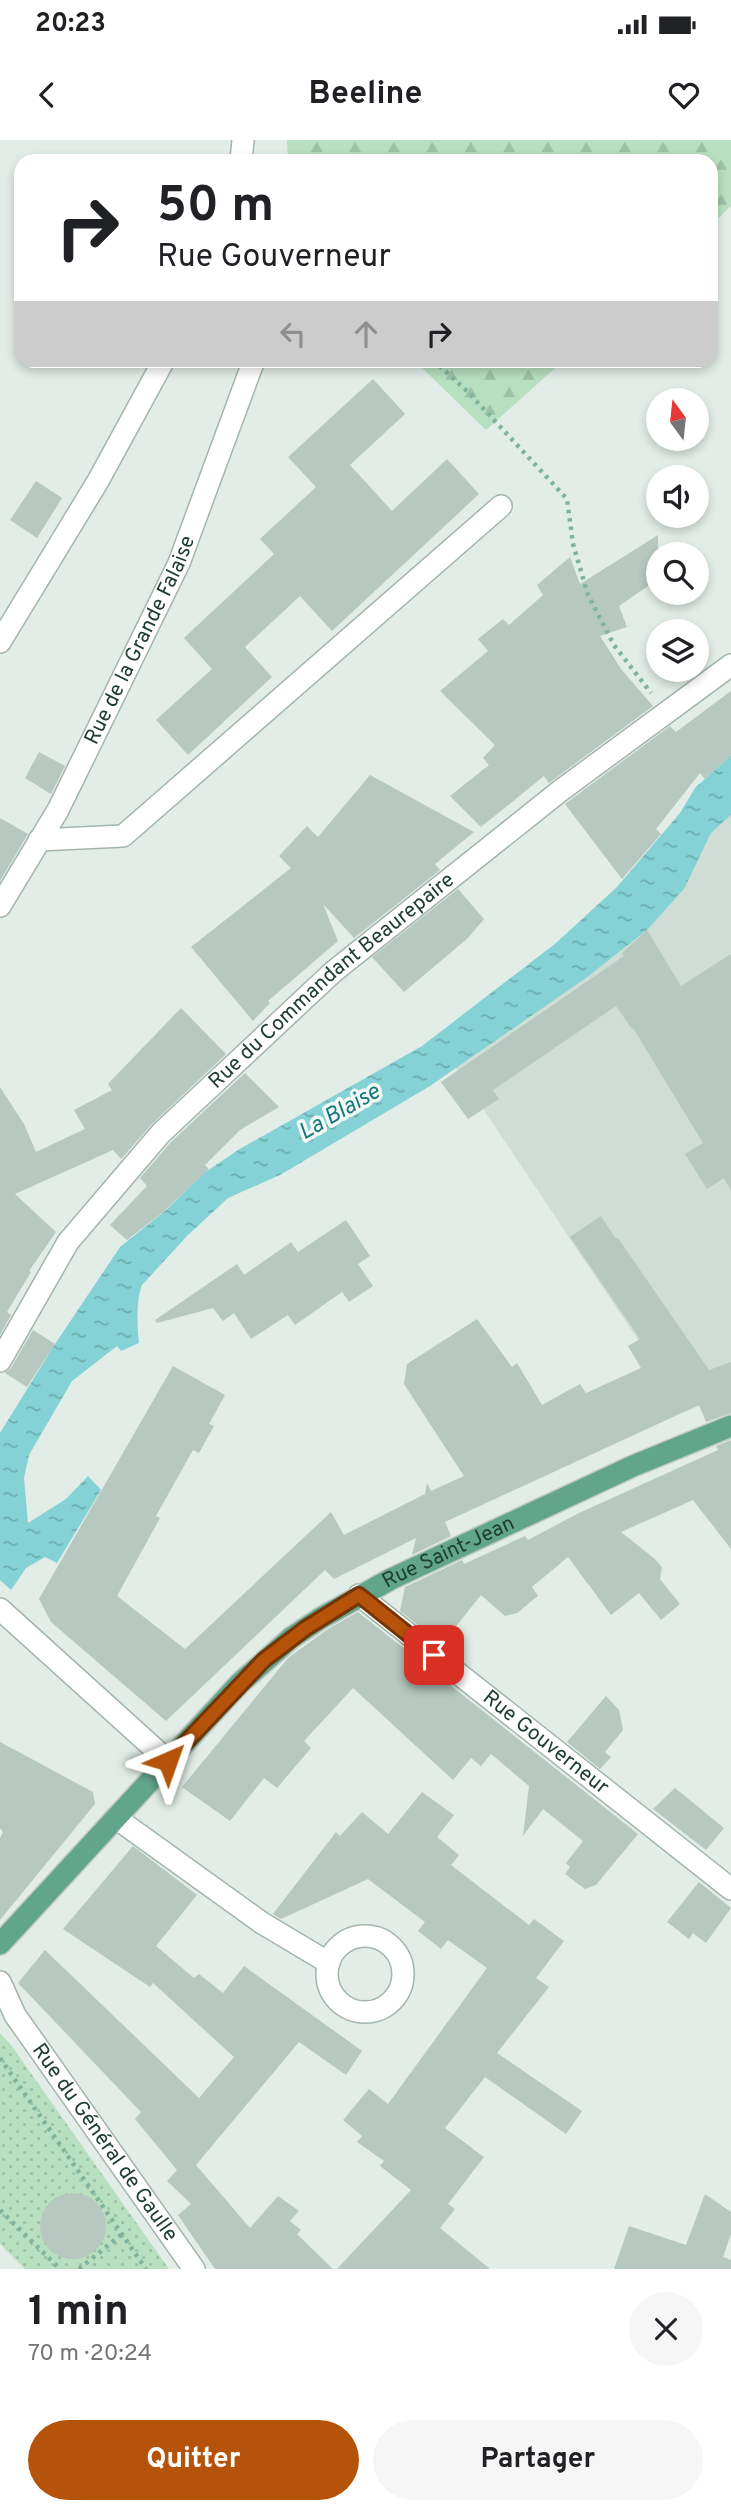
<!DOCTYPE html>
<html lang="fr">
<meta charset="utf-8">
<style>
:root{--surface:#fff;--page:#f6f6f6;--text:#202124;--muted:#757577;--accent:#b45309}
body{margin:0;font-family:Overpass,sans-serif;background:var(--page);color:var(--text);height:100vh;display:flex;flex-direction:column;font-size:26px;white-space:nowrap}
*{box-sizing:border-box;margin:0}
p{font-size:23px;color:var(--muted)}
.icon{flex:none;width:38px;height:38px;fill:none;stroke:currentColor;stroke-width:2;stroke-linecap:round;stroke-linejoin:round}
.map{position:relative;height:2129px;overflow:hidden}
.sheet{display:flex;flex-direction:column;background:var(--surface);flex:1}
.sheet>*{flex:none}
.guide{position:absolute;left:14px;top:14px;width:704px;height:214px;border-radius:21px;box-shadow:0 4px 10px #0003;background:#fff;color:var(--text);overflow:hidden}
.needle{width:46px;rotate:345deg}
.tools{position:absolute;left:646px;top:248px;display:grid;gap:14px}
.tools a{display:grid;place-items:center;width:63px;height:63px;border-radius:50%;background:var(--surface);box-shadow:0 4px 10px #0003;font-size:35px}
.pin{position:absolute;display:grid;place-items:center;width:60px;height:60px;color:#fff;margin:-30px;border-radius:14px;box-shadow:0 4px 10px #0006}
.me{position:absolute;width:77px;margin:-38px;rotate:43deg;stroke-linejoin:round;filter:drop-shadow(0 0 5px #0008)}
.turn{display:flex;align-items:center;gap:24px;height:147px;padding:0 28px;font-size:32px}
.turn .icon{width:91px;height:91px;stroke-width:2.5}
.turn b{display:block;font-size:49px;line-height:60px}
.lanes{display:flex;align-items:center;height:66px;padding:0 28px;background:#0003;justify-content:center;gap:35px;direction:ltr}
.lanes .off{opacity:.35}
.round{display:grid;place-items:center;flex:none;width:74px;height:74px;border-radius:37px;background:var(--page)}
.overview{display:flex;align-items:center;justify-content:space-between;height:119px;padding:0 28px}
h1{font-size:42px;font-weight:700;line-height:52px}
.cta{display:flex;gap:14px;margin-top:auto;padding:14px 28px}
.cta a{flex:1;height:80px;border-radius:42px;background:var(--accent);color:#fff;font-size:28px;font-weight:700;line-height:80px;text-align:center}
.cta a+a{background:var(--page);color:var(--text)}
.status{display:flex;justify-content:space-between;align-items:center;height:49px;padding:0 35px;background:var(--surface);direction:ltr}
.status svg{height:19px;fill:currentColor}
header{display:flex;justify-content:space-between;align-items:center;height:91px;padding:0 28px;background:var(--surface);font-size:32px;font-weight:700}
.map>svg:first-child{display:block}
.built{fill:#cfddd5}
.grass{fill:url(#grass-dots)}
.forest{fill:url(#forest-firs)}
.water{fill:url(#water-ripples)}
.building{fill:#b6c8bf}
.lines{fill:none;stroke-linecap:round;stroke-linejoin:round}
.minor-casing{stroke:#a3b5ad;stroke-width:24}
.major-casing{stroke:#c1c9c6;stroke-width:24}
.path{stroke:#7fb39d;stroke-width:4.5;stroke-dasharray:3.5 5;stroke-linecap:butt}
.minor{stroke:#fff;stroke-width:21}
.major{stroke:#62a58d;stroke-width:21}
.route-casing{stroke:#753606;stroke-width:18}
.route{stroke:#b45309;stroke-width:12}
.labels{text-anchor:middle;dominant-baseline:central;stroke-width:7;stroke-linejoin:round;paint-order:stroke}
.street-label{font-size:21px;fill:#203f33;stroke:#f2f9f4}
.water-label{font-size:23px;font-style:italic;fill:#16787f;stroke:#f2f9f4}
</style>
<div class="status"><b>20:23</b><svg viewBox="0 0 49 12"><path d="M0 12V9h3v3zM5 12V6h3v6zM10 12V3h3v9zM15 12V0h3v12zM26 1h20v11H26zM47 4h2v5h-2z"/></svg></div>
<header><svg class="icon" aria-label="back" viewBox="0 0 24 24"><path d="M15 5l-7 7 7 7"/></svg>Beeline<svg class="icon" aria-label="heart" viewBox="0 0 24 24"><path d="M12 20l-8-8c-3-5 5-10 8-4 3-6 11-1 8 4z"/></svg></header>
<div class="map">
<svg width="731" height="2129" viewBox="0 0 731 2129">
<defs>
<pattern id="grass-dots" width="8" height="8" patternUnits="userSpaceOnUse" patternTransform="scale(1.75)"><rect width="8" height="8" fill="#b8dfbf"/><path d="M2 2h.1M6 6h.1" fill="none" stroke="#9ec0a5" stroke-width="1.8" stroke-linecap="round"/></pattern>
<pattern id="forest-firs" width="22" height="20" patternUnits="userSpaceOnUse" patternTransform="scale(1.75)"><rect width="22" height="20" fill="#b8dfbf"/><path d="M5 1l3.5 6h-7zM16 11l3.5 6h-7z" fill="#9ec0a5"/></pattern>
<pattern id="water-ripples" width="26" height="14" patternUnits="userSpaceOnUse" patternTransform="scale(1.75)"><rect width="26" height="14" fill="#85d2d6"/><path d="M2 4q2-2 4 0t4 0M15 11q2-2 4 0t4 0" fill="none" stroke="#6cacae"/></pattern>
</defs>
<rect width="100%" height="100%" fill="#e1ede6"/>
<polygon class="built" points="731,675 731,1255 688,1270 659,1223 654,1224 455,927 586,838 647,790 698,716 711,693"/>
<polygon class="grass" points="0,1893 11,1905 169,2129 25,2129 0,2104"/>
<g class="forest">
<polygon points="287,0 731,0 731,66 711,85 710,21 288,21"/>
<polygon points="415,221 563,221 486,290"/>
</g>
<path class="water" d="M731 615V675L711 693 684 749 647 790 586 838 430 946 280 1035 228 1058 188 1095 142 1145C136 1160 137 1187 139 1203L121 1211 117 1206 72 1241 29 1315 24 1338 28 1383 66 1359 88 1336 101 1350 57 1423 45 1417 26 1428 11 1450 0 1440V1293L55 1204 120 1107 165 1071 204 1033 238 1010 422 906 556 803 617 747 680 673 695 648Z"/>
<g class="building">
<polygon points="373,239 405,274 350,325 392,371 447,319 479,354 332,491 300,456 245,507 272,537 188,615 156,580 212,529 184,498 274,414 260,399 316,347 288,317"/>
<polygon points="36,341 62,358 37,398 10,380"/>
<polygon points="658,395 658,439 619,466 627,487 600,496 621,529 653,566 549,643 544,636 481,687 450,656 489,625 483,618 495,605 440,551 488,511 478,499 503,479 509,485 543,455 537,445 570,417 580,444"/>
<polygon points="731,551 731,615 705,639 700,633 656,689 661,694 622,739 565,664 670,586 676,592"/>
<polygon points="39,612 65,626 51,654 25,638"/>
<polygon points="370,635 474,692 435,724 440,730 354,798 323,764 338,801 268,861 270,863 253,881 191,807 291,728 279,716 307,686 318,697"/>
<polygon points="0,678 28,694 0,741"/>
<polygon points="458,749 484,779 468,798 404,852 372,817"/>
<polygon points="647,790 681,846 731,814 731,1051 724,1038 707,1049 685,1014 703,1003 633,888 632,889 616,866 493,950 499,959 468,979 441,942 624,816 622,813"/>
<polygon points="181,868 226,914 152,984 121,1019 113,1010 15,1054 56,1092 29,1131 31,1132 7,1172 11,1175 0,1195 0,947 24,984 36,1012 85,989 74,970 112,950 108,944"/>
<polygon points="245,933 279,967 240,990 205,1025 209,1029 162,1073 127,1100 110,1085 147,1046 140,1038 171,1002"/>
<polygon points="601,1076 616,1099 618,1098 709,1230 731,1222 731,1273 706,1282 699,1265 445,1382 451,1396 412,1415 416,1398 334,1439 325,1430 166,1581 51,1482 39,1459 173,1226 225,1255 209,1284 214,1286 199,1313 193,1310 156,1376 160,1378 117,1456 185,1509 331,1372 344,1395 425,1354 427,1343 431,1351 464,1336 404,1244 407,1224 477,1179 512,1227 517,1223 542,1265 580,1244 586,1253 641,1228 628,1206 640,1199 570,1097"/>
<polygon points="346,1080 370,1116 358,1124 373,1146 349,1162 342,1152 295,1185 288,1175 251,1199 234,1173 223,1181 213,1168 157,1183 155,1180 237,1124 244,1135 291,1102 298,1112"/>
<polygon points="33,1190 55,1204 27,1247 5,1233 11,1228"/>
<polygon points="731,1300 731,1409 693,1360 621,1392 655,1419 662,1427 660,1439 680,1464 661,1480 639,1453 611,1475 568,1417 532,1447 538,1456 517,1473 505,1476 481,1455 442,1504 400,1471 405,1447 462,1420 464,1424 525,1396 528,1400 579,1373 718,1310 716,1306"/>
<polygon points="358,1472 638,1694 596,1745 585,1749 565,1734 570,1727 566,1723 583,1701 543,1669 523,1696 529,1646 491,1614 481,1626 471,1618 453,1640 353,1548 304,1601 311,1608 277,1648 264,1638 230,1681 182,1647 288,1518 328,1489"/>
<polygon points="606,1556 619,1570 623,1590 605,1612 611,1617 600,1629 567,1602"/>
<polygon points="0,1602 93,1652 95,1664 0,1780 0,1698 3,1692 0,1688"/>
<polygon points="675,1648 724,1688 706,1710 653,1669"/>
<polygon points="422,1652 454,1675 437,1697 459,1715 451,1725 529,1785 534,1779 564,1801 536,1838 549,1847 497,1913 582,1971 566,1994 485,1937 445,1988 484,2017 448,2064 455,2069 440,2088 490,2129 337,2129 411,2050 380,2026 384,2021 357,2002 362,1996 343,1980 369,1949 388,1964 487,1828 448,1800 441,1809 418,1791 425,1782 368,1739 281,1779 273,1774 336,1692 340,1696 362,1672 388,1694"/>
<polygon points="133,1706 197,1755 156,1806 194,1838 199,1834 223,1853 244,1826 362,1911 346,1935 299,1902 196,2025 250,2088 278,2056 299,2071 290,2081 301,2090 297,2094 333,2129 215,2129 178,2075 191,2064 167,2041 177,2030 135,1979 141,1972 18,1843 45,1810 199,1958 234,1917 153,1843 150,1847 63,1789"/>
<polygon points="699,1742 731,1768 706,1803 693,1793 689,1799 667,1782"/>
<circle cx="73" cy="2086" r="33"/>
<polygon points="705,2054 731,2072 731,2094 723,2117 731,2120 731,2129 614,2129 629,2086 686,2105"/>
</g>
<g class="lines">
<g class="minor-casing">
<g id="minor">
<polyline points="241,21 243,0"/>
<polyline points="0,502 98,341 164,220"/>
<polyline points="39,700 123,696 501,366"/>
<path id="s1" d="M0 766 58 670 179 423 254 220"/>
<path id="s2" d="M0 1221 68 1102 161 993 333 832 560 651 731 525"/>
<path id="s3" d="M359 1455 731 1749"/>
<polyline points="0,1469 168,1621"/>
<polyline points="116,1678 262,1783 329,1823"/>
<circle cx="365" cy="1834" r="38"/>
<path id="s4" d="M0 1842 15 1875 194 2129"/>
</g>
</g>
<g class="major-casing">
<g id="major">
<path id="s5" d="M0 1804 240 1543 291 1498 321 1478 391 1439 633 1326 731 1286"/>
</g>
</g>
<g class="path">
<polyline points="433,220 468,252 567,359 573,404 588,455 614,505 651,553"/>
<polyline points="0,1918 146,2129"/>
<polyline points="0,2070 60,2129"/>
<polyline points="79,2129 122,2094"/>
</g>
<use href="#minor" class="minor"/>
<use href="#major" class="major"/>
</g>
<g class="lines">
<g class="route-casing">
<polyline id="route" points="168,1621 264,1520 306,1488 359,1455 434,1515"/>
</g>
<use href="#route" class="route"/>
</g>
<g class="labels">
<g class="street-label">
<text stroke="none"><textPath href="#s1" startOffset="301">Rue de la Grande Falaise</textPath></text>
<text stroke="none"><textPath href="#s2" startOffset="509">Rue du Commandant Beaurepaire</textPath></text>
<text stroke="none"><textPath href="#s5" startOffset="602">Rue Saint-Jean</textPath></text>
<text stroke="none"><textPath href="#s3" startOffset="238">Rue Gouverneur</textPath></text>
<text stroke="none"><textPath href="#s4" startOffset="192">Rue du Général de Gaulle</textPath></text>
</g>
<g class="water-label">
<text transform="translate(340 973) rotate(-30)">La Blaise</text>
</g>
</g>
</svg>
<div class="tools">
<a><svg class="needle" viewBox="-14 -14 28 28"><path d="M0-13l5 13h-10z" fill="#e53935"/><path d="M0 13l5-13h-10z" fill="#757577"/></svg></a>
<a><svg class="icon" aria-label="sound" viewBox="0 0 24 24"><path d="M4 9h4l5-4v14l-5-4H4zM17 9q2 3 0 6"/></svg></a>
<a><svg class="icon" aria-label="search" viewBox="0 0 24 24"><circle cx="10" cy="10" r="6"/><path d="M15 15l6 6"/></svg></a>
<a><svg class="icon" aria-label="layers" viewBox="0 0 24 24"><path d="M12 4l9 5-9 5-9-5zM3 14l9 5 9-5"/></svg></a>
</div>
<div class="pin" style="left:434px;top:1515px;background:#d93025"><svg class="icon" aria-label="arrive" viewBox="0 0 24 24"><path d="M6 21V4h12l-3 4 3 4H6"/></svg></div>
<svg class="me" style="left:168px;top:1621px" viewBox="-20 -20 40 40"><path d="M0-17L14 15 0 8-14 15z" fill="#b45309" stroke="#fff" stroke-width="4"/></svg>
<div class="guide">
<div class="turn"><svg class="icon" aria-label="right" viewBox="0 0 24 24"><path d="M7 20v-9h11M14 6l5 5-5 5"/></svg><div><b>50 m</b>Rue Gouverneur</div></div>
<div class="lanes"><svg class="icon off" aria-label="left" viewBox="0 0 24 24"><path d="M17 20v-9H6M10 6l-5 5 5 5"/></svg><svg class="icon off" aria-label="ahead" viewBox="0 0 24 24"><path d="M12 20V5M6 11l6-6 6 6"/></svg><svg class="icon" aria-label="right" viewBox="0 0 24 24"><path d="M7 20v-9h11M14 6l5 5-5 5"/></svg></div>
</div>
</div>
<section class="sheet">
<div class="overview"><div><h1>1 min</h1><p>70 m · 20:24</p></div><a class="round"><svg class="icon" aria-label="close" viewBox="0 0 24 24"><path d="M6 6l12 12M18 6L6 18"/></svg></a></div>
<div class="cta"><a>Quitter</a><a>Partager</a></div>
</section>
